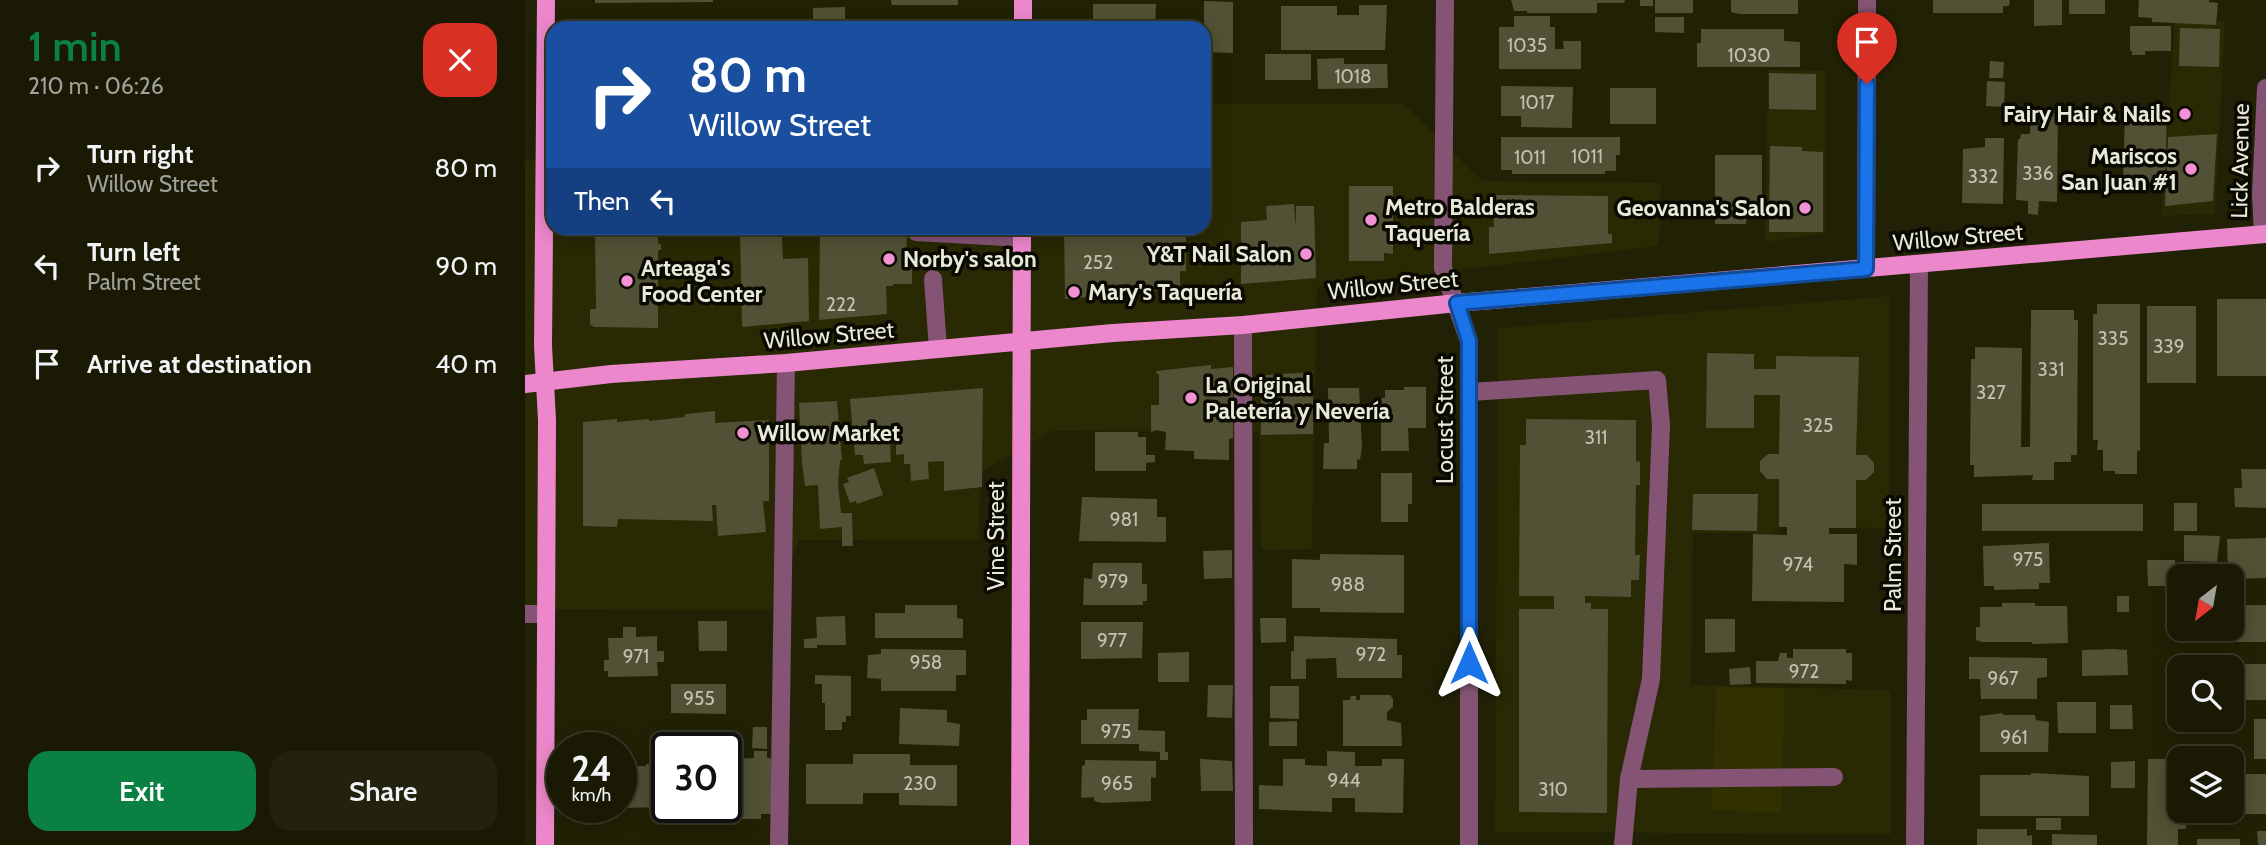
<!DOCTYPE html>
<meta charset="utf-8">
<style>
:root{--surface:#191904;--page:#22220e;--text:#f1f3f6;--muted:#9fa09a;--line:#373826;--accent:#0b8043}
body{margin:0;font-family:Cabin,sans-serif;background:var(--page);color:var(--text);height:100vh;display:flex;flex-direction:column;font-size:26px;white-space:nowrap}
*{box-sizing:border-box;margin:0}
p{font-size:23px;color:var(--muted)}
.icon{flex:none;width:38px;height:38px;fill:none;stroke:currentColor;stroke-width:2;stroke-linecap:round;stroke-linejoin:round}
.map{position:relative;flex:1;overflow:hidden}
.sheet{display:flex;flex-direction:column;background:var(--surface);width:525px}
.sheet>*{flex:none}
.guide{position:absolute;left:21px;top:21px;width:665px;height:214px;border-radius:21px;box-shadow:0 4px 18px #0003,0 0 0 2px var(--line);background:#1a4fa0;color:#fff;overflow:hidden}
.needle{width:46px;rotate:211deg}
.controls{position:absolute;left:1642px;top:564px;display:grid;gap:14px}
.controls a{display:grid;place-items:center;width:77px;height:77px;border-radius:14px;background:var(--surface);box-shadow:0 4px 18px #0003,0 0 0 2px var(--line);font-size:35px}
.speed{position:absolute;left:21px;top:732px;display:flex;gap:14px;font-size:35px;font-weight:700;text-align:center}
.speed>*{display:grid;place-content:center;width:91px;height:91px;border-radius:50%;background:var(--surface);box-shadow:0 4px 18px #0003,0 0 0 2px var(--line);line-height:1}
.speed small{font-size:18px;font-weight:400}
.speed .limit{border:4px solid #111;border-radius:10px;background:#fff;color:#111}
.pin{position:absolute;display:grid;place-items:center;width:60px;height:60px;color:#fff;margin:-72px -30px;border-radius:50% 50% 50% 0;rotate:-45deg;box-shadow:0 0 7px #0007}
.pin .icon{rotate:45deg}
.me{position:absolute;width:77px;margin:-38px;rotate:0deg;stroke-linejoin:round;filter:drop-shadow(0 0 5px #0008)}
.turn{display:flex;align-items:center;gap:24px;height:147px;padding:0 28px;font-size:32px}
.turn .icon{width:91px;height:91px;stroke-width:2.5}
.turn b{display:block;font-size:49px;line-height:60px}
.then{display:flex;align-items:center;height:66px;padding:0 28px;background:#0003;gap:14px;font-size:26px}
.round{display:grid;place-items:center;flex:none;width:74px;height:74px;border-radius:21px;background:var(--page)}
.summary{display:flex;align-items:center;justify-content:space-between;height:119px;padding:0 28px}
h1{font-size:42px;font-weight:600;line-height:52px;color:var(--accent)}
.cta{display:flex;gap:14px;margin-top:auto;padding:14px 28px}
.cta a{flex:1;height:80px;border-radius:21px;background:var(--accent);color:#fff;font-size:28px;font-weight:600;line-height:80px;text-align:center}
.cta a+a{background:var(--page);color:var(--text)}
ul{padding:0;list-style:none}
li{display:flex;align-items:center;gap:21px;height:98px;padding:0 28px}
li div{flex:1}
li b{display:block;font-size:26px}
li em{font-style:normal}
main{display:flex;flex:1;min-height:0}
.map>svg:first-child{display:block}
.built{fill:#292904}
.green{fill:#313000}
.building{fill:#515135}
.lines{fill:none;stroke-linecap:round;stroke-linejoin:round}
.minor{stroke:#855475;stroke-width:18}
.major{stroke:#ec87cc;stroke-width:18}
.route-casing{stroke:#114b97;stroke-width:18}
.route{stroke:#1a73e8;stroke-width:12}
.poi-dot{fill:#f491d4;stroke:#0a0a02;stroke-width:2.5}
.labels{text-anchor:middle;dominant-baseline:central;stroke-width:7;stroke-linejoin:round;paint-order:stroke}
.number-label{font-size:19px;fill:#c2c3af}
.poi-label{font-size:23px;font-weight:bold;fill:#e8e9d8;stroke:#0a0a02;text-anchor:start}
.street-label{font-size:23px;fill:#e8e9d8;stroke:#0a0a02}
</style>
<main>
<section class="sheet">
<div class="summary"><div><h1>1 min</h1><p>210 m · 06:26</p></div><a class="round" style="background:#d93025;color:#fff"><svg class="icon" aria-label="close" viewBox="0 0 24 24"><path d="M6 6l12 12M18 6L6 18"/></svg></a></div>
<ul>
<li><svg class="icon" aria-label="right" viewBox="0 0 24 24"><path d="M7 20v-9h11M14 6l5 5-5 5"/></svg><div><b>Turn right</b><p>Willow Street</p></div><em>80 m</em></li>
<li><svg class="icon" aria-label="left" viewBox="0 0 24 24"><path d="M17 20v-9H6M10 6l-5 5 5 5"/></svg><div><b>Turn left</b><p>Palm Street</p></div><em>90 m</em></li>
<li><svg class="icon" aria-label="arrive" viewBox="0 0 24 24"><path d="M6 21V4h12l-3 4 3 4H6"/></svg><div><b>Arrive at destination</b></div><em>40 m</em></li>
</ul>
<div class="cta"><a>Exit</a><a>Share</a></div>
</section>
<div class="map">
<svg width="1741" height="845" viewBox="0 0 1741 845">
<rect width="100%" height="100%" fill="#212105"/>
<g class="built">
<polygon points="1700,21 1690,214 1636,216 1650,23"/>
<polygon points="1243,70 1300,71 1301,233 1240,242"/>
<polygon points="679,104 879,104 957,181 1136,183 1134,246 792,287 787,549 736,550 734,432 526,431 455,473 454,541 274,540 246,610 0,609 0,160 28,161 28,228 679,228"/>
<polygon points="1365,296 1365,528 1254,527 1249,533 1168,533 1166,685 1366,690 1366,834 970,832 973,328"/>
</g>
<polygon class="green" points="1191,687 1260,688 1256,813 1187,810"/>
<g class="building">
<polygon points="70,0 188,0 188,2 70,3"/>
<polygon points="366,0 433,0 433,5 367,5"/>
<polygon points="986,0 1100,0 1099,3 1072,3 1072,13 1002,13 1002,11 989,11"/>
<rect x="1115" y="0" width="13" height="6"/>
<rect x="1130" y="0" width="38" height="13"/>
<polygon points="1206,0 1273,0 1273,14 1214,14 1206,12"/>
<polygon points="1408,0 1485,0 1484,6 1478,6 1478,13 1408,13"/>
<polygon points="1509,0 1537,0 1537,25 1509,26"/>
<rect x="1544" y="0" width="36" height="14"/>
<polygon points="1614,0 1684,0 1684,2 1693,3 1691,25 1627,22 1627,18 1613,17"/>
<polygon points="679,1 708,2 708,53 679,52"/>
<polygon points="568,4 631,4 630,28 568,28"/>
<polygon points="834,5 862,5 860,50 756,50 756,6 812,6 812,15 834,15"/>
<polygon points="320,7 320,28 288,28 288,8"/>
<polygon points="989,16 1025,16 1025,27 1030,27 1030,49 1039,49 1038,41 1056,41 1056,69 974,69 974,27 989,27"/>
<polygon points="1130,17 1159,17 1159,33 1130,32"/>
<rect x="84" y="19" width="96" height="9"/>
<polygon points="362,23 426,23 426,25 433,25 433,28 362,28"/>
<polygon points="1605,26 1646,26 1646,51 1620,51 1620,55 1607,55 1607,51 1605,51"/>
<polygon points="1655,28 1695,29 1694,67 1654,66"/>
<polygon points="1176,29 1259,29 1259,41 1275,42 1275,67 1172,67 1172,43 1176,43"/>
<rect x="740" y="54" width="46" height="26"/>
<polygon points="819,58 819,64 862,64 863,88 793,89 792,59"/>
<polygon points="1465,61 1479,62 1478,78 1464,78"/>
<polygon points="1244,73 1291,74 1291,110 1244,109"/>
<polygon points="1462,81 1480,82 1479,107 1461,106"/>
<polygon points="976,86 1048,87 1047,128 996,127 996,116 976,116"/>
<rect x="1085" y="88" width="46" height="36"/>
<polygon points="1518,107 1533,108 1532,202 1514,201 1513,215 1503,214 1503,201 1491,200 1493,139 1495,139 1496,134 1505,134 1506,111 1518,112"/>
<polygon points="1600,112 1642,113 1640,183 1598,181"/>
<polygon points="1692,134 1688,201 1640,206 1643,137"/>
<polygon points="976,137 1095,137 1095,155 1091,155 1091,171 1080,171 1080,174 987,174 987,170 976,170"/>
<polygon points="1460,138 1479,138 1478,204 1437,203 1438,149 1460,147"/>
<polygon points="1245,146 1277,147 1277,151 1298,152 1298,232 1244,232"/>
<polygon points="1190,155 1237,155 1237,219 1221,218 1221,224 1190,224"/>
<polygon points="824,186 868,186 868,254 859,253 859,261 824,261"/>
<polygon points="968,195 1083,196 1083,234 1087,234 1087,243 964,254 964,227 969,227"/>
<polygon points="769,204 771,228 771,206 789,206 791,278 716,284 716,222 742,220 741,206"/>
<polygon points="72,228 133,228 133,244 136,244 136,250 133,250 133,328 69,327 65,324 65,309 71,309 70,232 72,232"/>
<polygon points="215,228 260,228 260,237 257,237 258,259 283,258 284,321 217,327"/>
<polygon points="295,228 317,228 317,230 339,232 352,232 352,228 379,228 379,233 382,233 381,270 387,269 387,284 368,284 368,286 361,286 362,314 294,320"/>
<polygon points="539,228 661,228 661,271 655,271 655,289 540,299"/>
<rect x="1692" y="299" width="49" height="77"/>
<polygon points="1572,304 1615,304 1615,451 1612,450 1612,474 1590,474 1590,471 1578,471 1578,450 1572,450 1573,440 1568,440 1568,314 1572,314"/>
<rect x="1622" y="306" width="49" height="77"/>
<polygon points="1506,310 1549,310 1549,320 1553,320 1552,455 1546,455 1546,462 1529,462 1529,480 1507,480 1508,475 1449,477 1449,465 1445,465 1446,359 1450,359 1450,347 1497,348 1496,447 1505,447"/>
<polygon points="1182,353 1229,354 1229,369 1251,369 1251,356 1334,357 1331,455 1342,455 1349,463 1349,472 1341,480 1331,480 1331,528 1304,528 1304,534 1332,534 1332,565 1319,564 1319,602 1227,601 1228,534 1262,535 1262,527 1254,527 1254,479 1242,479 1235,471 1235,461 1243,454 1254,454 1255,395 1229,395 1229,428 1181,428"/>
<polygon points="686,365 686,369 708,367 708,438 704,439 704,460 669,459 669,451 640,450 641,432 631,430 626,432 626,405 634,405 634,374 632,374 631,371"/>
<polygon points="788,372 788,434 736,435 736,378 740,378 740,375"/>
<polygon points="879,387 901,387 901,428 883,428 884,451 856,451 856,398 860,398 860,390 879,390"/>
<polygon points="458,388 457,487 419,491 419,461 403,462 404,479 386,481 385,464 379,464 379,454 371,455 371,443 365,443 366,462 339,464 338,455 330,455 325,399"/>
<polygon points="803,388 834,388 837,446 835,460 832,459 832,469 798,469 799,443 804,443"/>
<polygon points="312,401 317,460 315,460 313,483 316,513 327,513 328,546 317,546 317,527 295,529 293,485 280,486 277,462 274,403"/>
<polygon points="190,411 190,423 244,420 244,501 238,501 241,532 193,536 191,505 187,505 188,521 93,519 92,527 58,526 58,422 92,419 92,422 124,419 124,421 160,417 160,414"/>
<polygon points="1001,419 1111,420 1111,462 1115,461 1115,485 1111,485 1110,555 1115,555 1114,580 1106,580 1106,597 1060,596 1060,603 1066,603 1066,609 1083,609 1082,813 994,812 994,609 1029,609 1029,596 994,596 995,445 1001,445"/>
<polygon points="570,432 613,432 613,437 621,437 621,455 630,455 630,462 621,463 621,471 570,471"/>
<polygon points="349,468 358,495 332,504 331,501 325,503 318,484 324,482 322,478"/>
<polygon points="1716,469 1741,469 1741,508 1710,507 1709,488 1717,488"/>
<polygon points="856,473 887,473 887,504 883,504 883,522 856,522"/>
<polygon points="1168,494 1233,494 1232,531 1167,530"/>
<polygon points="557,497 632,499 632,517 641,517 641,542 554,541"/>
<rect x="1649" y="503" width="23" height="28"/>
<rect x="1457" y="504" width="161" height="27"/>
<polygon points="1659,535 1695,536 1692,562 1659,561"/>
<polygon points="1741,538 1741,578 1709,579 1703,576 1702,539"/>
<polygon points="1524,543 1525,583 1514,583 1514,589 1469,590 1469,586 1459,586 1458,546"/>
<polygon points="707,550 707,578 679,579 678,551"/>
<polygon points="795,554 879,555 879,613 795,612 795,608 767,608 767,559 795,560"/>
<polygon points="1622,560 1650,560 1650,586 1623,586"/>
<polygon points="568,563 617,563 617,584 622,584 622,601 618,601 618,605 558,605 559,578 567,579"/>
<rect x="1592" y="596" width="12" height="16"/>
<polygon points="1477,603 1510,603 1510,606 1542,606 1543,643 1507,644 1507,642 1457,642 1451,640 1451,627 1455,627 1455,607 1477,607"/>
<polygon points="380,605 432,605 432,618 438,619 438,638 350,638 350,613 380,613"/>
<polygon points="1706,605 1741,605 1741,642 1695,642 1695,640 1675,639 1675,628 1706,628"/>
<polygon points="320,616 321,645 292,645 292,648 279,648 279,639 292,638 291,617"/>
<polygon points="735,618 761,618 761,642 736,643"/>
<polygon points="1180,619 1210,619 1210,652 1180,653"/>
<polygon points="173,621 202,621 202,651 174,651"/>
<polygon points="556,622 618,622 617,658 556,659"/>
<polygon points="98,627 111,627 111,637 132,636 132,651 139,651 139,662 132,662 133,676 83,677 83,671 79,671 79,660 84,660 83,638 98,638"/>
<polygon points="769,636 872,639 872,655 877,655 877,678 812,678 811,658 808,658 781,659 781,679 766,679 766,651 769,651"/>
<polygon points="356,649 441,650 441,675 431,675 431,691 356,691 356,679 342,678 343,655 356,654"/>
<polygon points="1268,649 1321,649 1321,653 1327,653 1327,681 1321,680 1321,684 1231,683 1231,661 1253,661 1255,653 1262,653 1262,658 1268,658"/>
<polygon points="1588,649 1602,650 1603,675 1557,676 1557,650"/>
<polygon points="664,652 664,682 633,682 633,653"/>
<polygon points="1444,657 1522,658 1522,677 1512,678 1512,699 1456,699 1455,679 1444,679"/>
<polygon points="1672,664 1741,664 1741,700 1719,700 1719,685 1706,685 1706,667 1672,667"/>
<polygon points="1225,667 1226,684 1205,685 1204,669"/>
<polygon points="290,675 326,676 326,716 321,716 321,722 317,722 317,730 300,730 300,703 297,703 297,684 290,684"/>
<polygon points="146,684 201,684 201,714 146,713"/>
<polygon points="683,685 708,685 707,718 682,717"/>
<polygon points="745,686 774,686 774,719 745,718"/>
<polygon points="835,695 865,695 868,699 868,707 862,712 862,720 876,723 877,746 818,746 818,700 825,700 826,696 831,696 831,700 835,700"/>
<polygon points="1532,702 1571,702 1571,733 1533,733"/>
<polygon points="1585,705 1607,705 1608,729 1585,729"/>
<polygon points="375,708 422,710 422,722 435,724 434,746 374,744"/>
<polygon points="562,709 614,709 613,730 640,731 640,752 643,752 643,760 635,760 635,752 614,751 614,744 556,744 556,720 562,720"/>
<polygon points="1478,713 1478,715 1510,715 1511,720 1524,722 1523,752 1455,752 1455,716"/>
<rect x="1729" y="719" width="12" height="40"/>
<polygon points="772,721 772,746 744,746 744,722"/>
<polygon points="228,727 242,727 242,749 227,748"/>
<polygon points="229,751 242,751 242,758 246,758 246,814 236,814 236,819 215,819 215,814 202,814 201,759 229,758"/>
<polygon points="802,751 830,752 830,766 857,766 857,759 879,759 878,813 830,812 830,798 807,798 807,812 734,809 734,785 758,786 758,759 780,759 780,765 802,766"/>
<polygon points="328,754 385,754 385,765 432,765 432,806 374,805 374,793 338,793 338,804 281,804 281,764 328,764"/>
<polygon points="675,759 707,761 708,791 676,791"/>
<polygon points="1623,759 1654,759 1654,810 1661,810 1661,829 1653,829 1653,845 1622,845"/>
<polygon points="560,760 631,761 631,778 626,777 626,801 577,803 569,801 569,797 556,798 557,766 560,765"/>
<polygon points="1610,761 1610,788 1586,788 1586,762"/>
<polygon points="121,764 142,765 142,807 96,808 96,766 121,766"/>
<polygon points="1506,773 1564,776 1564,816 1455,816 1455,775 1506,775"/>
<polygon points="1718,774 1741,774 1741,814 1697,814 1697,810 1706,810 1706,790 1718,790"/>
<rect x="1511" y="818" width="25" height="12"/>
<polygon points="1452,829 1502,829 1502,836 1507,835 1507,845 1452,845"/>
<polygon points="1732,831 1741,831 1741,845 1733,845"/>
<polygon points="1527,834 1572,835 1572,845 1527,845"/>
<rect x="1672" y="839" width="43" height="6"/>
</g>
<g class="lines">
<g class="minor">
<polyline points="920,0 918,268 944,341 944,845"/>
<polyline points="391,232 497,238"/>
<polyline points="1738,234 1736,194 1741,88"/>
<polyline points="1341,269 1342,0"/>
<polyline points="408,279 413,349"/>
<polyline points="718,325 719,845"/>
<polyline points="945,392 1132,380 1136,425 1126,679 1104,779 1309,777"/>
<polyline points="0,614 20,614"/>
<polyline points="254,845 261,363"/>
<polyline points="1098,845 1104,779"/>
<polyline points="1390,845 1394,265"/>
</g>
<g class="major">
<polyline points="498,28 498,0"/>
<polyline points="0,384 86,374 261,363 588,333 718,325 932,303 1741,234"/>
<polyline points="20,845 22,420 18,346 21,0"/>
<polyline points="495,845 497,228"/>
</g>
</g>
<g class="lines">
<g class="route-casing">
<polyline id="route" points="944,663 944,341 932,303 1341,269 1342,84"/>
</g>
<use href="#route" class="route"/>
</g>
<g class="poi-dot">
<circle cx="1660" cy="114" r="7"/>
<circle cx="1666" cy="169" r="7"/>
<circle cx="1280" cy="208" r="7"/>
<circle cx="846" cy="220" r="7"/>
<circle cx="781" cy="254" r="7"/>
<circle cx="364" cy="259" r="7"/>
<circle cx="102" cy="281" r="7"/>
<circle cx="549" cy="292" r="7"/>
<circle cx="666" cy="398" r="7"/>
<circle cx="218" cy="433" r="7"/>
</g>
<g class="labels">
<g class="number-label">
<text x="1002" y="45">1035</text>
<text x="1224" y="55">1030</text>
<text x="828" y="76">1018</text>
<text x="1012" y="102">1017</text>
<text x="1062" y="156">1011</text>
<text x="1005" y="157">1011</text>
<text x="1513" y="173">336</text>
<text x="1458" y="176">332</text>
<text x="573" y="262">252</text>
<text x="316" y="304">222</text>
<text x="1588" y="338">335</text>
<text x="1644" y="346">339</text>
<text x="1526" y="369">331</text>
<text x="1466" y="392">327</text>
<text x="1293" y="425">325</text>
<text x="1071" y="437">311</text>
<text x="599" y="519">981</text>
<text x="1503" y="559">975</text>
<text x="1273" y="564">974</text>
<text x="588" y="581">979</text>
<text x="823" y="584">988</text>
<text x="587" y="640">977</text>
<text x="846" y="654">972</text>
<text x="111" y="656">971</text>
<text x="401" y="662">958</text>
<text x="1279" y="671">972</text>
<text x="1478" y="678">967</text>
<text x="174" y="698">955</text>
<text x="591" y="731">975</text>
<text x="1489" y="737">961</text>
<text x="819" y="780">944</text>
<text x="395" y="783">230</text>
<text x="592" y="783">965</text>
<text x="1028" y="789">310</text>
</g>
<g class="poi-label">
<text x="1646" y="114" text-anchor="end">Fairy Hair &amp; Nails</text>
<text x="1652" y="156" text-anchor="end">Mariscos<tspan x="1652" dy="26">San Juan #1</tspan></text>
<text x="860" y="207">Metro Balderas<tspan x="860" dy="26">Taquería</tspan></text>
<text x="1266" y="208" text-anchor="end">Geovanna's Salon</text>
<text x="767" y="254" text-anchor="end">Y&amp;T Nail Salon</text>
<text x="378" y="259">Norby's salon</text>
<text x="116" y="268">Arteaga's<tspan x="116" dy="26">Food Center</tspan></text>
<text x="563" y="292">Mary's Taquería</text>
<text x="680" y="385">La Original<tspan x="680" dy="26">Paletería y Nevería</tspan></text>
<text x="232" y="433">Willow Market</text>
</g>
<g class="street-label">
<text transform="translate(1715 161) rotate(-89)">Lick Avenue</text>
<text transform="translate(1433 237) rotate(-5)">Willow Street</text>
<text transform="translate(868 285) rotate(-6)">Willow Street</text>
<text transform="translate(304 335) rotate(-5)">Willow Street</text>
<text transform="translate(920 420) rotate(-90)">Locust Street</text>
<text transform="translate(471 536) rotate(-90)">Vine Street</text>
<text transform="translate(1368 555) rotate(-90)">Palm Street</text>
</g>
</g>
</svg>
<div class="controls">
<a><svg class="needle" viewBox="-14 -14 28 28"><path d="M0-13l5 13h-10z" fill="#e53935"/><path d="M0 13l5-13h-10z" fill="#9fa09a"/></svg></a>
<a><svg class="icon" aria-label="search" viewBox="0 0 24 24"><circle cx="10" cy="10" r="6"/><path d="M15 15l6 6"/></svg></a>
<a><svg class="icon" aria-label="layers" viewBox="0 0 24 24"><path d="M12 4l9 5-9 5-9-5zM3 14l9 5 9-5"/></svg></a>
</div>
<div class="speed"><div>24<small>km/h</small></div><div class="limit">30</div></div>
<div class="pin" style="left:1342px;top:84px;background:#d93025"><svg class="icon" aria-label="arrive" viewBox="0 0 24 24"><path d="M6 21V4h12l-3 4 3 4H6"/></svg></div>
<svg class="me" style="left:944px;top:663px" viewBox="-20 -20 40 40"><path d="M0-17L14 15 0 8-14 15z" fill="#1a73e8" stroke="#fff" stroke-width="4"/></svg>
<div class="guide">
<div class="turn"><svg class="icon" aria-label="right" viewBox="0 0 24 24"><path d="M7 20v-9h11M14 6l5 5-5 5"/></svg><div><b>80 m</b>Willow Street</div></div>
<div class="then">Then<svg class="icon" aria-label="left" viewBox="0 0 24 24"><path d="M17 20v-9H6M10 6l-5 5 5 5"/></svg></div>
</div>
</div>
</main>
